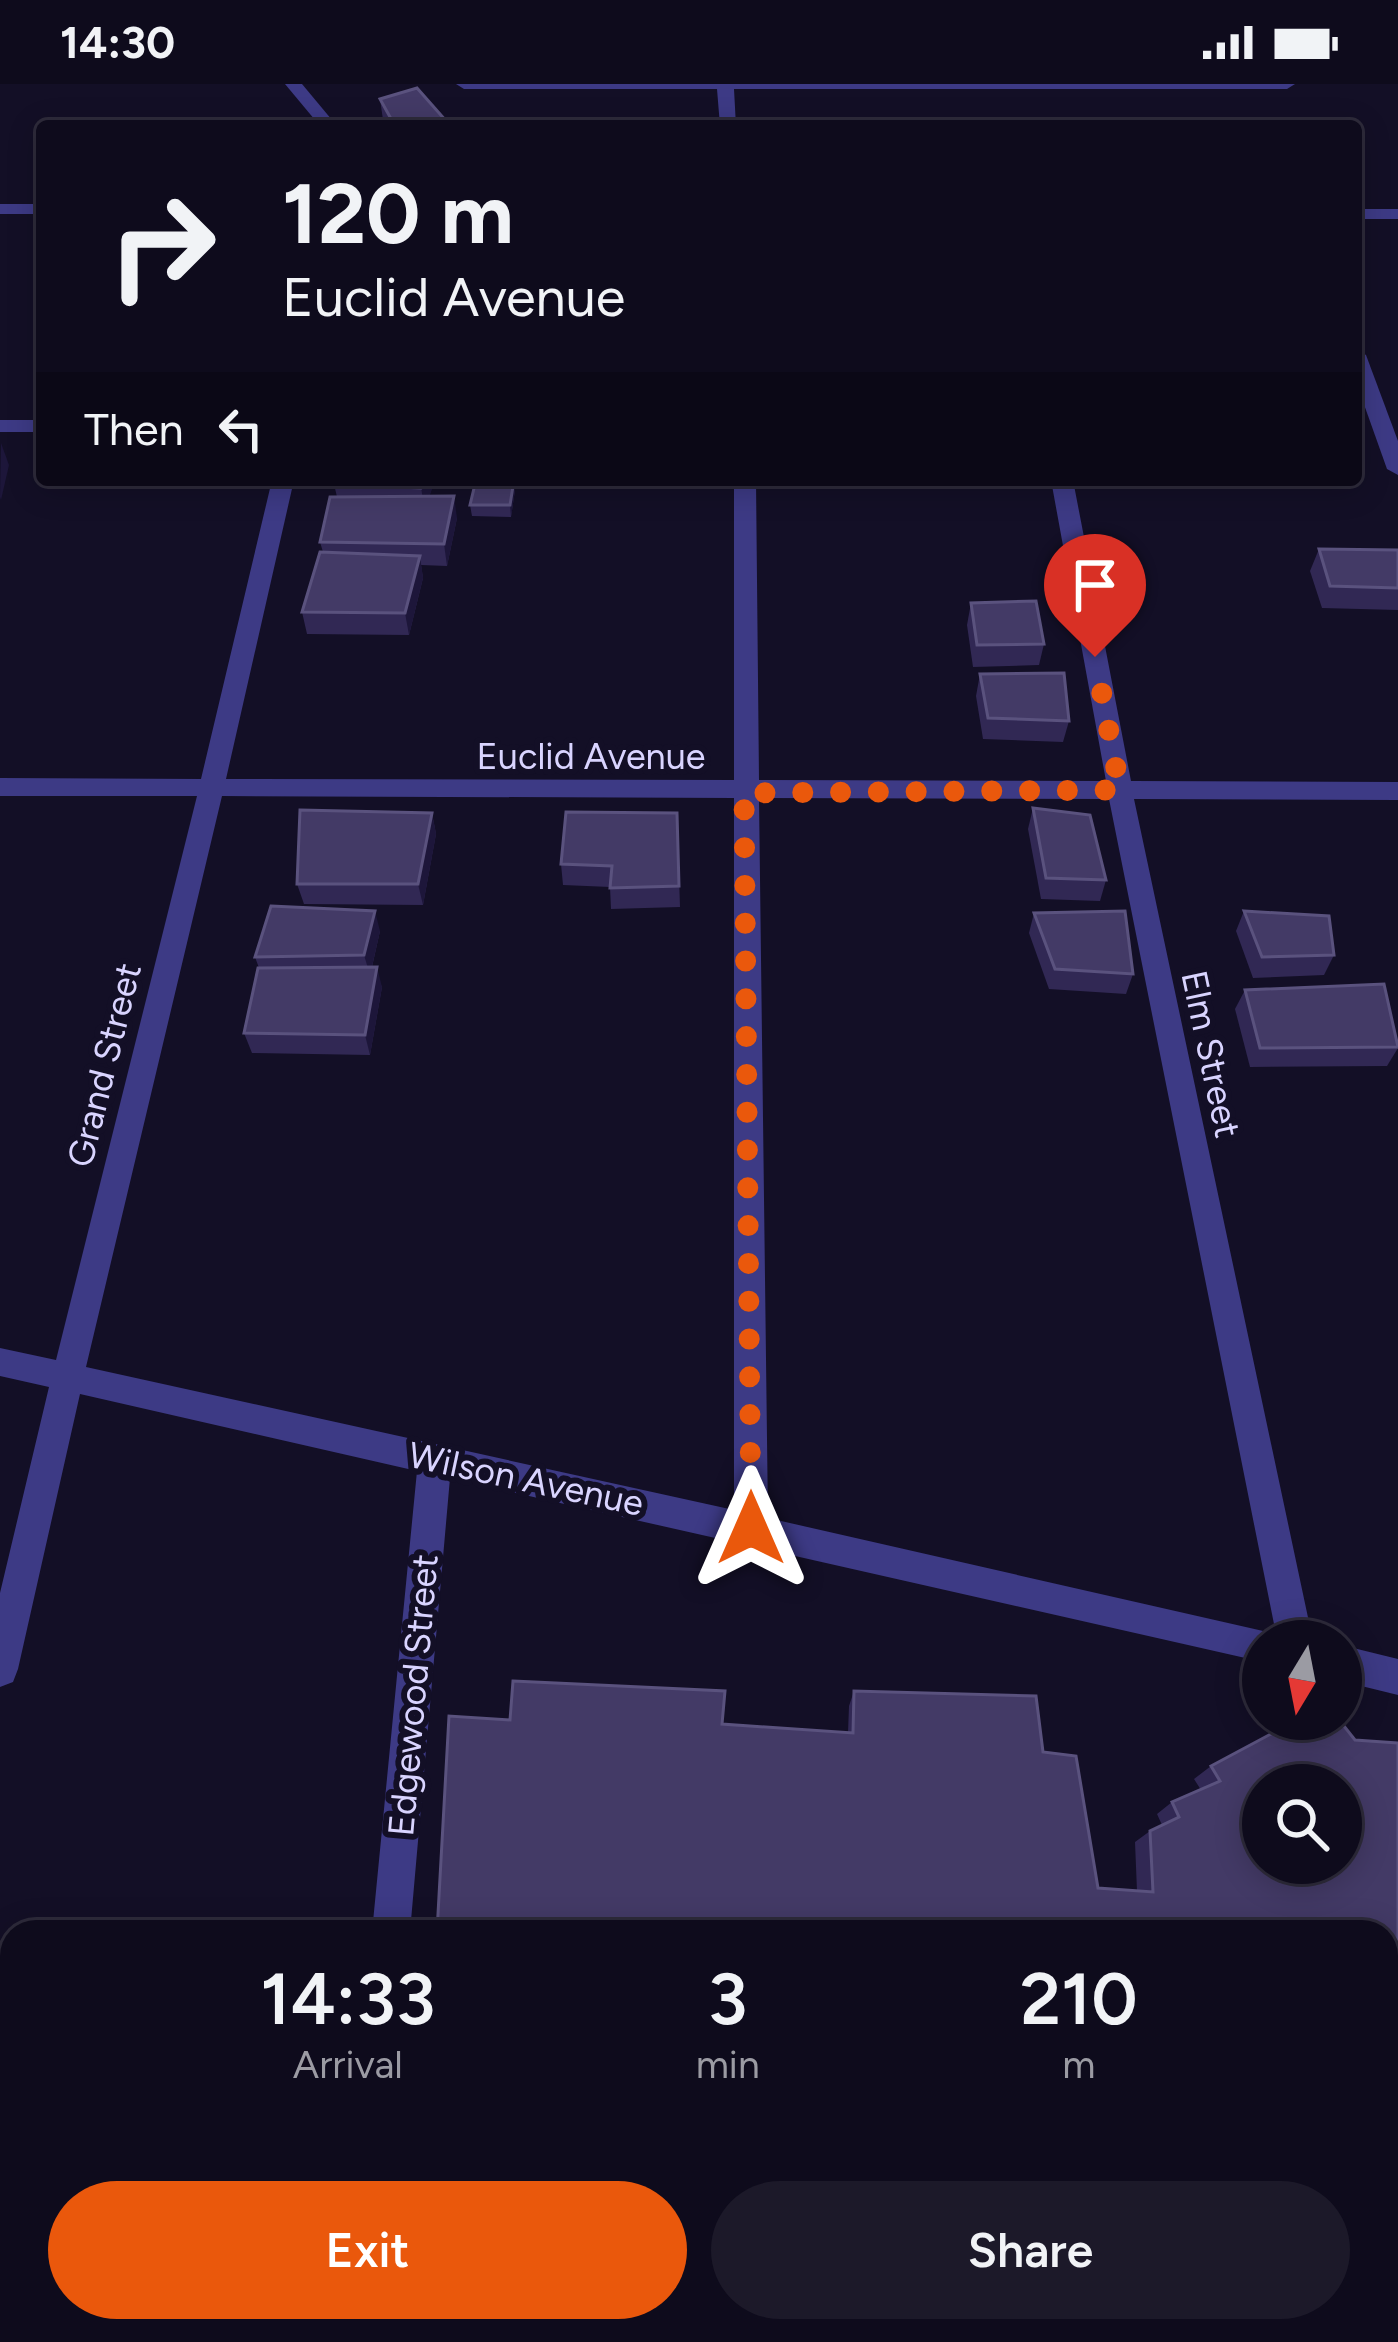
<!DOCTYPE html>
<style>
:root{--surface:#0e0b1c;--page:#1c1929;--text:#f1f3f6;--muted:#9b9ba3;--line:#2e2b3b;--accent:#ea580c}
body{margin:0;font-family:Figtree,sans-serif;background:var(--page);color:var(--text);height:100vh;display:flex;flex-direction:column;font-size:45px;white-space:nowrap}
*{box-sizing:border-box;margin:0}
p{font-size:39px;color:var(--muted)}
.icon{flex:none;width:66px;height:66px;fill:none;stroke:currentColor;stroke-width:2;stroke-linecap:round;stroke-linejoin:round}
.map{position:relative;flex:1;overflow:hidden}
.side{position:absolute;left:0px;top:1836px;width:1398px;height:423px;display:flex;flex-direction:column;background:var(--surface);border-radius:36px 36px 0 0;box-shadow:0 6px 30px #0003,0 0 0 3px var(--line)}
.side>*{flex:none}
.hud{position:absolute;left:36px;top:36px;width:1326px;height:366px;border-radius:12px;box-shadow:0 6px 30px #0003,0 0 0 3px var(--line);background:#0e0b1c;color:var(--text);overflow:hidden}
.needle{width:78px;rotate:190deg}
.controls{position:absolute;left:1242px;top:1536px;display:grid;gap:24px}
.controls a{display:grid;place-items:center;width:120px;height:120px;border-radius:50%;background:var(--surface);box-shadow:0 6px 30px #0003,0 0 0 3px var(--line);font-size:60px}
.pin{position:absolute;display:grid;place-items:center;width:102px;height:102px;color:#fff;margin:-123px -51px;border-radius:50% 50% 50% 0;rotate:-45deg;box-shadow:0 0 12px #0007}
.pin .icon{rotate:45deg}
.me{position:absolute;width:132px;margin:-66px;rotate:0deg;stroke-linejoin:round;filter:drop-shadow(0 0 9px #0008)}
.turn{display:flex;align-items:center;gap:42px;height:252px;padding:0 48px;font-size:54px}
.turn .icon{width:156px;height:156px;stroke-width:2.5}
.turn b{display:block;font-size:84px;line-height:102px}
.then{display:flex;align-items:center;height:114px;padding:0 48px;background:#0003;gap:24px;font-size:45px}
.eta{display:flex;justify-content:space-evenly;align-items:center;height:204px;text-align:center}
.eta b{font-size:72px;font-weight:600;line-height:84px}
.primary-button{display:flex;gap:24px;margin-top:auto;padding:24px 48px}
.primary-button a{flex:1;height:138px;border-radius:72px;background:var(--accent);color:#fff;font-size:48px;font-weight:600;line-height:138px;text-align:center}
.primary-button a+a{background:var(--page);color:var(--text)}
.status{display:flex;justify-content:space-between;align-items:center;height:84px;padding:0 60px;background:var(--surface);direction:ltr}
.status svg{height:33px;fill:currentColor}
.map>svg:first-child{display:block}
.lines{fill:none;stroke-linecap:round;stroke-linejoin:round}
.street{fill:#3d3a85;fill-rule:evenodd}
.wall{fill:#312854}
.shaded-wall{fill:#1d163a}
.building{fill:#433a66;stroke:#5a527e;stroke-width:3;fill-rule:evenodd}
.route{stroke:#ea580c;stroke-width:21;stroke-dasharray:0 37.8}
.labels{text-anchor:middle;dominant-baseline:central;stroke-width:12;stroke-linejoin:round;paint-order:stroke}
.street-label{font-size:36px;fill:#d9d4ff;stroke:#130f26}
</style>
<div class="status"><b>14:30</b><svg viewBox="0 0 49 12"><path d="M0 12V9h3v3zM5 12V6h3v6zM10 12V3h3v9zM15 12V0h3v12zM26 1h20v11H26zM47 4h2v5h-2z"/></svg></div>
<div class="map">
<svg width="1398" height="2258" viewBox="0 0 1398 2258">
<rect width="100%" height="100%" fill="#130f26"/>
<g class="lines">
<g class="street">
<polygon points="285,0 302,0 337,42 320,42"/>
<polygon points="456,0 1295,0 1287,5 734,5 736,42 720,42 717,5 464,5"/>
<rect x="0" y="120" width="42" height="10"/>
<rect x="1356" y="125" width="42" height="10"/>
<polygon points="1356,265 1366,271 1398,357 1398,391 1387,385 1356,298"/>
<rect x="0" y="336" width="42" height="12"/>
<path d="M272 396H294L226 695 734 696V396H756L759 696 1106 697 1051 396H1073L1131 697 1398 698V716L1134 715 1313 1557H1263V1578L450 1394 410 1848H372L417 1387 80 1310 18 1585 13 1598 0 1603V1509L49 1303 0 1292V1264L56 1276 197 712H0V694L201 695ZM222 712 734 714V1426L86 1283ZM759 714 1109 715 1276 1550 768 1434Z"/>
<polygon points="1341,1561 1398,1575 1398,1611 1341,1597"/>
<polygon points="333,2247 377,2247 376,2258 332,2258"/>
</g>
</g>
<g class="wall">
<polygon points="380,15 447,38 447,42 386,42 383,36"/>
<polygon points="336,396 435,396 429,412 457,434 447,482 421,481 423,494 409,551 307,550 302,528 323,468 320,458 337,413 334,400"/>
<polygon points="515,406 511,433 472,432 470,421"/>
<polygon points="1319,465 1398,466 1398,526 1322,524 1310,487"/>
<polygon points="971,519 1044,560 1039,581 973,583 967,541"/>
<polygon points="980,590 1069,637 1063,658 983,655 976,612"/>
<polygon points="1033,724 1106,796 1100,817 1041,815 1028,745"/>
<polygon points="432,729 436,750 423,821 304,820 297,800"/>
<polygon points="677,729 680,823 611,825 610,803 563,801 561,780"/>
<polygon points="1244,827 1334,871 1324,891 1253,894 1236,847"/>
<polygon points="1034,829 1133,890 1126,910 1049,905 1029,849"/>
<polygon points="380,847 372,883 382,903 370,971 252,969 244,949 259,884 255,873"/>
<polygon points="1245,906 1398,960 1398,964 1387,982 1250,983 1235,925"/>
<polygon points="854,1607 1043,1668 1098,1804 1137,1807 1135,1758 1150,1747 1162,1741 1157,1730 1172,1718 1201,1706 1194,1695 1211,1682 1299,1635 1386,2199 437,1848 510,1636 723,1640 848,1649 849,1622"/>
</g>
<g class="shaded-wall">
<polygon points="1,359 9,381 1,416 0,413"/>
<polygon points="424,396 435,396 425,426 421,404"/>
<polygon points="514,396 515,406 511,433 510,421"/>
<polygon points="454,412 457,434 447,482 444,460"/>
<polygon points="420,472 423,494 409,551 405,529"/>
<polygon points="432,729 436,750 423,821 418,800"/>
<polygon points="375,827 380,847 370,891 364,871"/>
<polygon points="377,883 382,903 370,971 365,951"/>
</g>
<g class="building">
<polygon points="417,4 447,38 433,42 395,42 380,15"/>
<polygon points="336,396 424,396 421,404 334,400"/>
<polygon points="476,396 514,396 510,421 470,421"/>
<polygon points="454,412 444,460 320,458 330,413"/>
<polygon points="1319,465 1398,466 1398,504 1330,502"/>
<polygon points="320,468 420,472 405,529 302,528"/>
<polygon points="1036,517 1044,560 977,561 971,519"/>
<polygon points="1064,589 1069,637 988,634 980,590"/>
<polygon points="1033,724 1090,731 1106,796 1046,794"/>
<polygon points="300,726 432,729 418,800 297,800"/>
<polygon points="566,728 677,729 679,802 610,804 612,782 561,780"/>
<polygon points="271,822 375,827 364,871 255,873"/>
<polygon points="1125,827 1133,890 1055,885 1034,829"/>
<polygon points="1244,827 1329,832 1334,871 1262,873"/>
<polygon points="377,883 365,951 244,949 258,884"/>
<polygon points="1384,900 1398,963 1260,964 1245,906"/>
<path d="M513 1597 725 1607 722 1640 853 1649 854 1607 1036 1612 1043 1668 1076 1672 1098 1804 1153 1808 1150 1747 1179 1733 1172 1718 1220 1697 1211 1682 1299 1635H1308L1319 1651 1340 1637 1355 1656 1398 1659V2196L1386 2199V1848H437L449 1632 510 1636ZM1263 1701H1341V1779H1263Z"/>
<polygon points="1386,2236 1391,2258 434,2258 434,2247 1386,2247"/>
</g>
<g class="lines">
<polyline class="route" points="751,1444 744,709 1120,706 1095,573"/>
</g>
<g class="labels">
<g class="street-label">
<text x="591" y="672">Euclid Avenue</text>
<text transform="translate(1211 970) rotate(78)">Elm Street</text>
<text transform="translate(104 981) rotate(-76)">Grand Street</text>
<text transform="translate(526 1395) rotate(12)">Wilson Avenue</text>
<text transform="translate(413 1611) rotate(-85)">Edgewood Street</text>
</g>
</g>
</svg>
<div class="controls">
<a><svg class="needle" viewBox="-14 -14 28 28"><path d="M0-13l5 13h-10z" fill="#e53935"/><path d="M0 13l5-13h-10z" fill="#9b9ba3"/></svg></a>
<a><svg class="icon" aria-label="search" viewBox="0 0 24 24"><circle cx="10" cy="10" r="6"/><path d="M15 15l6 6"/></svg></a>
</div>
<div class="pin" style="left:1095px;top:573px;background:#d93025"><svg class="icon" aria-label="arrive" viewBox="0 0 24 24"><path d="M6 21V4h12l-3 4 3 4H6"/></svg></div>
<svg class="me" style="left:751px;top:1444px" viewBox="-20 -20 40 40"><path d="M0-17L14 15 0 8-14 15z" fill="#ea580c" stroke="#fff" stroke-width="4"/></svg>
<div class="hud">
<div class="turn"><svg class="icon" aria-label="right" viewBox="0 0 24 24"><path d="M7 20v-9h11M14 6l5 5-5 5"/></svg><div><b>120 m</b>Euclid Avenue</div></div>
<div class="then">Then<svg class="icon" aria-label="left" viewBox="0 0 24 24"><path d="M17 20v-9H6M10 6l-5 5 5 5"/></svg></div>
</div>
<section class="side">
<div class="eta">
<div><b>14:33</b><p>Arrival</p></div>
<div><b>3</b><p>min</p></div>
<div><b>210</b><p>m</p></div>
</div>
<div class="primary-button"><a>Exit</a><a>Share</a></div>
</section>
</div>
